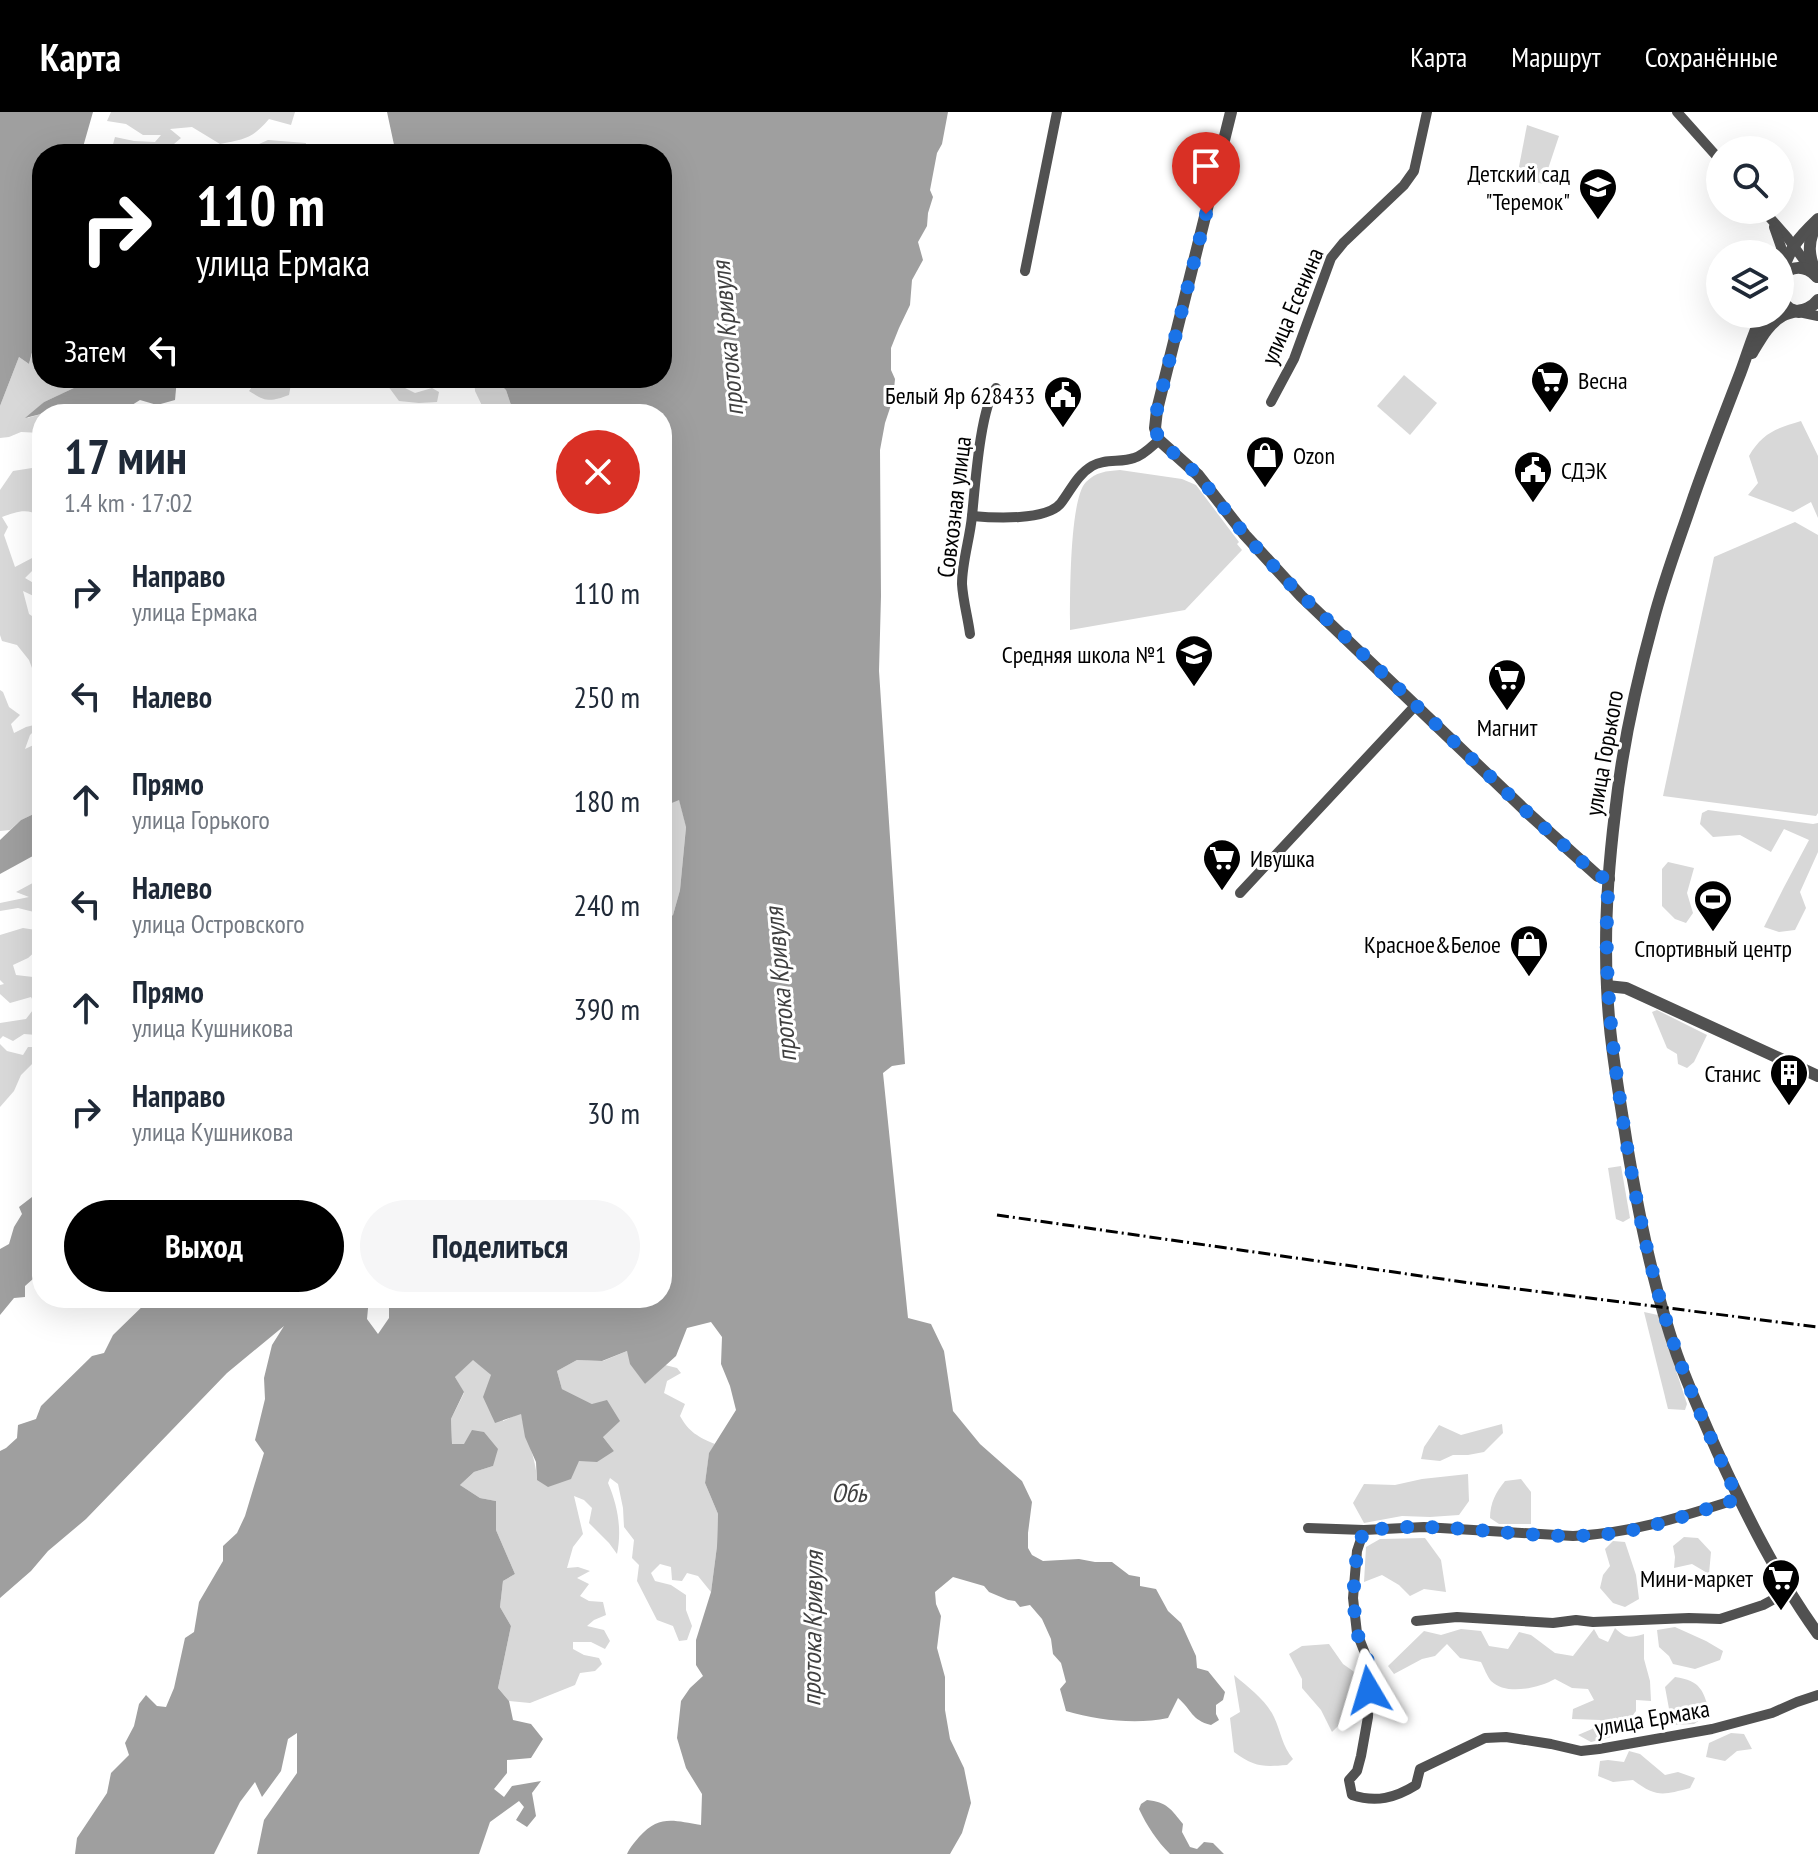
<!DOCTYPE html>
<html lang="ru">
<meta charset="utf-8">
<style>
:root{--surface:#fff;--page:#f6f6f7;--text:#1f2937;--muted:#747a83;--accent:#000}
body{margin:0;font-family:"PT Sans Narrow",sans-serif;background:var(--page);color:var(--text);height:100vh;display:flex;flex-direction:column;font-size:30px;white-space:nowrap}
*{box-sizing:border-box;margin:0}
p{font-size:26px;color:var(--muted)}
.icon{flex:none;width:44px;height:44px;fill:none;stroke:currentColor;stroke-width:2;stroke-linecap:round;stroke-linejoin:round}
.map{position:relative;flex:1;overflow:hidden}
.panel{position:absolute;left:32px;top:292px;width:640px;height:904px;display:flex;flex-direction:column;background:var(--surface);border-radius:32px;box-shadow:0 8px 32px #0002}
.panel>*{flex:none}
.guide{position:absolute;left:32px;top:32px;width:640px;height:244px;border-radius:32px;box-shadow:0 8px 32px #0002;background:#000;color:#fff;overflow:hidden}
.tools{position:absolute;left:1706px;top:24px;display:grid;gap:16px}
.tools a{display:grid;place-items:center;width:88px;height:88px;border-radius:50%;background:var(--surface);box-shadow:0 8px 32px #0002;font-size:40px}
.pin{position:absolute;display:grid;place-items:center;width:68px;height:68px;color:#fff;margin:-82px -34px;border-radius:50% 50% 50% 0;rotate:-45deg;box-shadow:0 0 8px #0007}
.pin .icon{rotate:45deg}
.me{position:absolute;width:88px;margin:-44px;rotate:353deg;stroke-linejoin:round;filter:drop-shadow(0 0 6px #0008)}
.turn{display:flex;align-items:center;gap:28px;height:168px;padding:0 32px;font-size:36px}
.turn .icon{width:104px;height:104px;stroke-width:2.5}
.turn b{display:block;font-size:56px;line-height:68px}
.then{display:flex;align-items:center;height:76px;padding:0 32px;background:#0003;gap:16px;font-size:30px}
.round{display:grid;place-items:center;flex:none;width:84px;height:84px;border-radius:42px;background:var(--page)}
.headline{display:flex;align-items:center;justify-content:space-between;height:136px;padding:0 32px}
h1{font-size:48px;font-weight:600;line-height:60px}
.cta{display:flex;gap:16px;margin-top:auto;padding:16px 32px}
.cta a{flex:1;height:92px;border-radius:48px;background:var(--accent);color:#fff;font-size:32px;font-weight:600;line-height:92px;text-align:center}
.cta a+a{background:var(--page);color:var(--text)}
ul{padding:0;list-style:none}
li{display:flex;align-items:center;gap:24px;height:104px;padding:0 32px}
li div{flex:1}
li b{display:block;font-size:30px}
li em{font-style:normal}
header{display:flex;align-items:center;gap:48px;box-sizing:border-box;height:112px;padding:0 40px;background:var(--accent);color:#fff}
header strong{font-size:38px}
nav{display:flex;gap:44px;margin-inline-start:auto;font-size:28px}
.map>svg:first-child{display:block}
.green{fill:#d8d8d8}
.water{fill:#9f9f9f}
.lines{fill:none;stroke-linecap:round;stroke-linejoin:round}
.minor{stroke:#515151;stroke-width:10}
.tertiary{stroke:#515151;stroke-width:12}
.rail{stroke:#000;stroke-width:3;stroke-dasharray:12 4 2 4;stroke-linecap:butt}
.route{stroke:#1a73e8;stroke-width:14;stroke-dasharray:0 25.2}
.labels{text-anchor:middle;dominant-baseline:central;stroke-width:6;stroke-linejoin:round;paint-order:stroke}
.poi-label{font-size:24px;fill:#000;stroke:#fff;text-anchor:end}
.street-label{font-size:24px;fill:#000;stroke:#fff}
.water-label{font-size:26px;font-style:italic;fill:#404040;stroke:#fff}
</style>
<header>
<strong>Карта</strong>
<nav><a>Карта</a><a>Маршрут</a><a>Сохранённые</a></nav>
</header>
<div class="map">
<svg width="1818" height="1742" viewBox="0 0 1818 1742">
<rect width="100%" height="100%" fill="#fff"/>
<g class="green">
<path d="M111 0H295L291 13 269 7C252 27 245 27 220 32L192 15 170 17 181 26 167 38 145 37 134 42H108L112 36 115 25 134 29 155 30 161 23H143L126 12 107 9Z"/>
<polygon points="1527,13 1559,24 1543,72 1517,65"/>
<polygon points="268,28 306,31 304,42 237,42"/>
<polygon points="42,224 42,266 106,266 78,274 44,290 27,306 42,302 42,321 21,320 9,325 0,326 0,294 19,245 29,252 36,229"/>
<polygon points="1404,263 1437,291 1410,323 1377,294"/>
<polygon points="389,266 461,266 459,270 414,267 399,273 415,281 432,276 439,280 437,290 419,291 399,289 388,274"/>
<polygon points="474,266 493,266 506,278 514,302 486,302 475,279"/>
<path d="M273 267 291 272 289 283C270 290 266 290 249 279L257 268Z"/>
<path d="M1801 309 1818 344V406L1811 390 1793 400 1748 383 1758 371 1749 344C1762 321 1777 316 1801 309Z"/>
<path d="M42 344V404C26 396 18 399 2 405L8 415 4 423 15 455 34 445 42 444V454L36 455 25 466 42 476V488L23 479 29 502 38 508 42 505V543L36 548 42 558V564H35L29 548 17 533 2 529 0 523V378L13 359 32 356Z"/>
<path d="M1120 358 1182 367 1196 373 1239 430 1237 432 1242 438 1185 498 1070 518C1070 491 1069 387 1086 370 1096 360 1106 359 1120 358Z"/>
<polygon points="1795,410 1818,423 1818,701 1816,704 1663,684 1714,445"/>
<polygon points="0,578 3,580 9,595 20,603 11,612 14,621 26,615 42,611 30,623 25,637 42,629 42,698 21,708 10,718 0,719"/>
<polygon points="679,687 686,714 680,778 673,803 662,810 662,695"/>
<polygon points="1708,698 1813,712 1818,711 1818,740 1800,780 1806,796 1795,818 1779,820 1764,815 1783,777 1809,728 1784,717 1771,740 1740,723 1713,725 1700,712 1702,701"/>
<polygon points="1668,750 1694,756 1687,781 1693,801 1686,811 1675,807 1662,794 1662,757"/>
<polygon points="42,766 42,802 18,796 0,799 0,791 29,785 16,780"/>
<polygon points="23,816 42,819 42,838 38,837 28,846 13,853 16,863 33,865 32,860 42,859 42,932 37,923 24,922 13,929 3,924 0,927 0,911 26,907 36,894 31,885 10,891 0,882 0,873 4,872 0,868 0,823"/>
<polygon points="1657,898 1707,923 1694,950 1687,956 1678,952 1677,942 1667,936 1652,900"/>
<polygon points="0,932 7,939 23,943 28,935 42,935 42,953 33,951 21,963 14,979 0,995"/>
<polygon points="1621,1054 1630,1106 1623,1110 1616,1107 1608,1056"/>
<polygon points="1644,1200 1658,1203 1687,1292 1685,1298 1668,1297"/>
<path d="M627 1239 645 1272 665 1253 677 1256 681 1261 667 1269 664 1281 685 1292 680 1304C689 1320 698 1325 715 1332L709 1342 705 1371 718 1402 717 1434 711 1480 698 1464 687 1461 682 1469 672 1468 671 1455 660 1452 651 1461 655 1469 671 1473 686 1483V1498L692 1514 687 1528 679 1529 673 1514 657 1508 637 1469 639 1453 632 1446 634 1428 624 1415 623 1396 618 1372 610 1366 608 1371C618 1394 622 1418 617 1442L609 1431 589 1411 592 1396 584 1388 574 1384 583 1422 573 1435 567 1456 578 1455 590 1459 577 1466 589 1472 580 1484 589 1489 603 1490 606 1503 594 1508 587 1514 604 1518 610 1529 605 1537 591 1530H573V1537L584 1543 599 1546 602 1552 595 1559 580 1561 575 1573 530 1591 509 1589 498 1576 511 1514 500 1495 503 1469 515 1462 496 1418V1389L480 1386 460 1373 474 1360 493 1354 464 1332H452L451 1307 464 1281 455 1265 473 1247 491 1263 503 1309 521 1301C525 1324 536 1345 537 1368L579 1349 614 1339 603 1325 592 1292 562 1277 557 1259 577 1248 603 1249Z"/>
<polygon points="1502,1312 1503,1321 1484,1340 1468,1343 1453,1343 1440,1349 1421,1347 1424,1335 1439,1313 1461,1323"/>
<polygon points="1468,1362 1469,1389 1459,1403 1430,1405 1402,1404 1364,1411 1353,1391 1364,1372 1395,1373 1422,1367"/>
<path d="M1521 1367 1531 1380V1412H1499L1490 1406C1490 1391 1496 1380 1505 1369Z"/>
<polygon points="1684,1425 1698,1426 1711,1440 1709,1462 1692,1452 1674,1456 1675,1445 1673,1434"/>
<polygon points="1425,1426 1441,1448 1446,1480 1424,1477 1410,1484 1399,1473 1382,1463 1364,1470 1366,1435 1380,1427"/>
<polygon points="1613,1429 1625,1430 1636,1463 1639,1487 1625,1495 1613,1491 1600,1476 1603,1463 1610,1454 1605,1437"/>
<polygon points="1675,1515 1706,1529 1723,1539 1720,1548 1695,1557 1673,1552 1669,1544 1659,1535 1657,1518"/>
<path d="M1615 1516C1626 1527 1630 1526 1644 1522V1547L1650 1569 1651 1589 1636 1588V1599L1630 1607V1617L1611 1625 1591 1630 1578 1623 1592 1617 1601 1608 1572 1607 1573 1597 1594 1588 1588 1577 1572 1576 1555 1567C1539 1576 1506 1584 1491 1569 1487 1564 1484 1556 1481 1550L1460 1546 1447 1532 1435 1544 1422 1547 1394 1562 1388 1554 1424 1519 1441 1523 1461 1517 1481 1519 1489 1534 1508 1537 1519 1520 1531 1523 1555 1541 1573 1544 1594 1517 1599 1526 1608 1530Z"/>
<path d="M1329 1532 1343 1552 1360 1564C1361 1593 1352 1601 1332 1620L1321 1598 1302 1576V1567L1289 1542 1302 1534Z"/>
<path d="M1234 1563C1249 1576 1265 1587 1274 1605 1281 1620 1282 1634 1293 1647L1287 1653C1263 1655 1254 1655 1234 1640L1230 1606 1240 1600Z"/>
<path d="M1675 1565C1701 1569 1703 1578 1710 1601L1694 1612 1672 1613 1665 1575Z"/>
<polygon points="1731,1621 1744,1622 1752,1637 1737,1639 1725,1649 1706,1645 1709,1631"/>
<path d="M1629 1639 1640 1642 1665 1663 1678 1660 1695 1666 1690 1676C1663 1683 1657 1686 1633 1668L1613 1670 1598 1664 1600 1649 1608 1648 1624 1650Z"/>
</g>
<g class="water">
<polygon points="0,0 93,0 81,42 42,42 42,202 29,252 19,245 0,294"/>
<path d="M387 0H948L942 32 937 41 930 78 933 85 928 101 927 114 918 130 923 148 912 168 910 193 899 216 891 236V258L895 267 893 287 885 311 880 338 881 484 879 559 905 952 892 954 883 961 908 1206 931 1212 944 1239 953 1299 980 1332 1022 1369 1032 1390 1028 1421V1436L1032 1443 1043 1449 1079 1447 1095 1450H1112L1129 1463 1140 1465V1474L1156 1477 1168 1499 1181 1511 1196 1544 1197 1556 1208 1559 1225 1580 1223 1588 1216 1593V1602L1219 1608 1211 1613C1191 1608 1192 1598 1178 1586L1168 1606C1135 1613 1098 1608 1066 1599L1060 1577 1066 1570 1061 1551 1053 1542 1051 1527 1042 1507 1030 1493 1020 1495 1015 1489 1008 1488 989 1480 984 1474 953 1465 935 1480 936 1492 941 1504 937 1536 945 1565V1598L950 1627 964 1656 971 1691 962 1721 950 1742H627C630 1735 634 1731 639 1725 660 1702 674 1709 701 1713L702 1682 686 1656 677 1626 681 1589 690 1576 703 1564 696 1553V1528L711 1480 717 1434 718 1402 705 1371 709 1341 736 1298 730 1274 721 1252 722 1225 711 1210 687 1216 676 1244 645 1272 630 1252 627 1239 602 1249 577 1248 557 1259 562 1277 592 1292 607 1288 620 1309 603 1325 614 1339 597 1350 579 1349 571 1367 548 1375 537 1368 536 1350 525 1325 521 1302 495 1311 483 1285 491 1263 473 1248 455 1265 464 1280 451 1307 452 1332H464L472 1318 484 1320 498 1337 493 1354 474 1360 460 1373 480 1386 496 1389V1418L515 1462 503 1469 500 1495 511 1514 498 1576 509 1589 513 1608 531 1612 543 1627 531 1646 507 1648V1661L494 1677 504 1685 512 1674 541 1669 532 1681 536 1704 527 1715 516 1708 524 1695 519 1689 490 1710 479 1742H257L264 1708 297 1661V1621L288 1627 281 1659 262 1685 255 1670 240 1690 214 1742H75L77 1726 107 1681 111 1661 129 1643 125 1631 134 1614 139 1592 146 1583 157 1594 166 1595 174 1576 185 1526 194 1520 199 1490 223 1449V1434L237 1421 245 1404 264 1341 255 1328 265 1287 264 1266 272 1233 284 1214 227 1261 86 1407 48 1439 31 1459 0 1486V1339L6 1336 17 1326 18 1313 36 1307 41 1294 92 1244 104 1241 113 1223 151 1186H369L367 1207 378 1222 389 1206V1186H662V810L673 803 680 778 686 715 679 688 662 695V302H514L506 278 493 266H662V42H396Z"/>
<polygon points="106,266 177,266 175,288 157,293 140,288 132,293 130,302 101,302 100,297 76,302 49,300 25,306 44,290 78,274"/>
<polygon points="42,698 42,739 0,762 0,728 21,708"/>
<polygon points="42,1083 42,1159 25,1174 25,1185 14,1186 0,1203 0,1137 9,1132 14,1115 22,1102 19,1095 32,1085"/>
<path d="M1147 1688C1167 1690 1171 1697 1183 1712L1182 1720 1190 1735 1197 1737 1204 1730 1213 1731 1224 1742H1170C1157 1729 1147 1714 1139 1697L1141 1692Z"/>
</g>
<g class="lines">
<g class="minor">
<polyline points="1677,0 1720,48"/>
<polyline points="1763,98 1787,125 1812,159"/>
<polyline points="1774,115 1781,135 1780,157"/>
<polyline points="1025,159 1057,0"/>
<polyline points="1799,200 1818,204"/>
<polyline points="1271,290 1294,247 1331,146 1344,130 1404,73 1414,59 1427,0"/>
<path d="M972 404C994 406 1047 409 1061 391 1071 378 1077 363 1092 354 1105 346 1121 351 1134 346 1144 343 1152 334 1159 328"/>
<path d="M970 522C968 506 963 489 962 472 962 450 970 426 972 404 975 376 980 296 996 276"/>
<polyline points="1240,781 1415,594"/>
<path d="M1308 1416 1364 1418 1424 1415 1573 1424C1633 1421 1681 1405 1738 1387"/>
<path d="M1364 1418 1357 1439 1353 1486 1357 1521 1370 1554 1368 1605 1361 1644 1357 1659 1349 1668 1352 1683C1376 1691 1395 1686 1416 1673L1420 1657 1485 1626 1506 1625 1551 1632 1581 1639 1599 1637 1712 1617 1772 1601 1797 1590 1818 1583"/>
<polyline points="1416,1509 1457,1505 1553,1511 1576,1508 1593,1510 1689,1506 1720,1507 1763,1493 1789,1479"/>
</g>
<g class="tertiary">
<polyline points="1231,0 1157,298 1155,316 1159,328 1198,363 1245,423 1301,484 1529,702 1598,764 1609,767"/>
<path d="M1817 112C1806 131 1809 145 1817 165"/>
<path d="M1780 165C1790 136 1796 128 1818 107"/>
<path d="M1781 165C1791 153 1805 153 1816 164"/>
<polyline points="1780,188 1790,197 1799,200"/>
<path d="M1763 202C1752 223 1747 245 1738 267 1723 306 1708 344 1694 384 1680 426 1664 467 1653 510 1636 572 1622 637 1615 701 1608 758 1604 817 1607 875 1609 928 1619 981 1627 1033 1639 1104 1653 1175 1677 1243 1689 1276 1703 1307 1717 1339 1746 1403 1777 1465 1818 1522"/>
<path d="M1752 241C1760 228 1768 212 1782 204 1795 197 1808 201 1818 188"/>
<polyline points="1607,874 1626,876 1818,964"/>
</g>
<polyline class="rail" points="997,1103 1470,1171 1818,1215"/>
</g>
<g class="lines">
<path class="route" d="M1206 102 1157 298 1155 316 1159 328 1198 363 1245 423 1289 471 1529 702 1598 764 1609 767C1602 855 1612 935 1625 1022 1637 1096 1652 1170 1677 1241 1694 1291 1717 1339 1738 1387 1692 1401 1645 1420 1596 1423 1539 1427 1482 1416 1425 1415 1405 1414 1384 1417 1364 1418L1357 1439 1353 1486 1357 1521 1370 1554 1369 1578"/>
</g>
<defs>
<g id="school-pin" transform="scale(2)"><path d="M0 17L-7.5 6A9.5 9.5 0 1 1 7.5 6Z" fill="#000" stroke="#fff"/><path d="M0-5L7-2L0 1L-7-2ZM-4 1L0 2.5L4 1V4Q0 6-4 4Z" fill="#fff"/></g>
<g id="supermarket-pin" transform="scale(2)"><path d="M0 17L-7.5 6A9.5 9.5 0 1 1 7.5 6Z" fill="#000" stroke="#fff"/><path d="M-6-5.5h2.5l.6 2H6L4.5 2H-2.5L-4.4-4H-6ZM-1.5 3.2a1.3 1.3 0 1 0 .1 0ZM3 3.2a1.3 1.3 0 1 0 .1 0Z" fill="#fff"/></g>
<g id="civic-pin" transform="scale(2)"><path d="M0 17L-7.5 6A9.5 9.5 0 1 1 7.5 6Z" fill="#000" stroke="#fff"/><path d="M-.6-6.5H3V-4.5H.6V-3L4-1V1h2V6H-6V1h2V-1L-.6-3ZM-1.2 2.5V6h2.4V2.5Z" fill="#fff"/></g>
<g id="shop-pin" transform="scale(2)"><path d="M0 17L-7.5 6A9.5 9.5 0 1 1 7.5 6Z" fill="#000" stroke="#fff"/><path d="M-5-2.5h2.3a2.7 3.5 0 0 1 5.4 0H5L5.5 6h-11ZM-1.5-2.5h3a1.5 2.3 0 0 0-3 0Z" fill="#fff"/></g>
<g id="stadium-pin" transform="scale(2)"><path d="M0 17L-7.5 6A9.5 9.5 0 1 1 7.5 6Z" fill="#000" stroke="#fff"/><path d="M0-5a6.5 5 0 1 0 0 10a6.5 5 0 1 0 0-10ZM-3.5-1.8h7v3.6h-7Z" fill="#fff"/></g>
<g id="building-pin" transform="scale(2)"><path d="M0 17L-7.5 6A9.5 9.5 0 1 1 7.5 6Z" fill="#000" stroke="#fff"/><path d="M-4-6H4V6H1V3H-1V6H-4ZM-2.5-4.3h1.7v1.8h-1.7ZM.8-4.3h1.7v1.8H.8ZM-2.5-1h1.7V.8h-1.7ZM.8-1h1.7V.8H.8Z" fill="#fff"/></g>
</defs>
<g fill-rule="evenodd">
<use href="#school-pin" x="1598" y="75"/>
<use href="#supermarket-pin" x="1550" y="268"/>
<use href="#civic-pin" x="1063" y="283"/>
<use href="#shop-pin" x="1265" y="343"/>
<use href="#civic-pin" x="1533" y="358"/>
<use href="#school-pin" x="1194" y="542"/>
<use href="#supermarket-pin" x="1507" y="566"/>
<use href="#supermarket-pin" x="1222" y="746"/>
<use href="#stadium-pin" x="1713" y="787"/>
<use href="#shop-pin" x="1529" y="832"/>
<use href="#building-pin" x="1789" y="961"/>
<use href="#supermarket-pin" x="1781" y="1466"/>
</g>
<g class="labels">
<g class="poi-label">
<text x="1570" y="61">Детский сад<tspan x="1570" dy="28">"Теремок"</tspan></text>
<text x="1578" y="268" text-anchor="start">Весна</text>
<text x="1035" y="283">Белый Яр 628433</text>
<text x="1293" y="343" text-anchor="start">Ozon</text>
<text x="1561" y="358" text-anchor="start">СДЭК</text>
<text x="1166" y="542">Средняя школа №1</text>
<text x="1507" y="615" text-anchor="middle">Магнит</text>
<text x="1250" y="746" text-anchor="start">Ивушка</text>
<text x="1501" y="832">Красное&amp;Белое</text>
<text x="1713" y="836" text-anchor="middle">Спортивный центр</text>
<text x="1761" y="961">Станис</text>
<text x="1753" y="1466">Мини-маркет</text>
</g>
<g class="street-label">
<text transform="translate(1292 194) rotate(-67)">улица Есенина</text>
<text transform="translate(954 395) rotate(-83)">Совхозная улица</text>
<text transform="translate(1604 641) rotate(-80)">улица Горького</text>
<text transform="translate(1652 1606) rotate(-10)">улица Ермака</text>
</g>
<g class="water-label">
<text transform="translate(727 227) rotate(-95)">протока Кривуля</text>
<text transform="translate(780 873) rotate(-95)">протока Кривуля</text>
<text x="849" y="1380">Обь</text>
<text transform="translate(812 1517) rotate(-89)">протока Кривуля</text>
</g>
</g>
</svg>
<div class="tools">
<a><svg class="icon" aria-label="search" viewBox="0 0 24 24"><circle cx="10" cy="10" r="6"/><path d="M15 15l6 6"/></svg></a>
<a><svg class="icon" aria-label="layers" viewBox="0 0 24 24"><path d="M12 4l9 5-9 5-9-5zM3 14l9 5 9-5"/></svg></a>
</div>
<div class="pin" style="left:1206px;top:102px;background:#d93025"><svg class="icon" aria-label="arrive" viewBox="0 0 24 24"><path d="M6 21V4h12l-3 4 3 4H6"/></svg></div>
<svg class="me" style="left:1369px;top:1578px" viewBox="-20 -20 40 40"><path d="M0-17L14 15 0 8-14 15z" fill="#1a73e8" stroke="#fff" stroke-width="4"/></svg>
<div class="guide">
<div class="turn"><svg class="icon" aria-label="right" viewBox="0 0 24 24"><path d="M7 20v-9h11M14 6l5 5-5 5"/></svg><div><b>110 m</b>улица Ермака</div></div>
<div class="then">Затем<svg class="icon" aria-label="left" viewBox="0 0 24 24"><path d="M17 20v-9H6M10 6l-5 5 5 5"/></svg></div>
</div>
<section class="panel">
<div class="headline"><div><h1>17 мин</h1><p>1.4 km · 17:02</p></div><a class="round" style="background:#d93025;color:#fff"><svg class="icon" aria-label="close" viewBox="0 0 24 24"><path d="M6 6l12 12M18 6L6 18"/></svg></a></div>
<ul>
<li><svg class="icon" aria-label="right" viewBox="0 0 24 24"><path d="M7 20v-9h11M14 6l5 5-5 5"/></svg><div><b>Направо</b><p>улица Ермака</p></div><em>110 m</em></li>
<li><svg class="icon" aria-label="left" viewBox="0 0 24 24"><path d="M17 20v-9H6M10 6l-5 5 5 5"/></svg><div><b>Налево</b></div><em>250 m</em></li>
<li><svg class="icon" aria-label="ahead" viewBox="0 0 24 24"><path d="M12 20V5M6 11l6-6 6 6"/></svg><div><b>Прямо</b><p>улица Горького</p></div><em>180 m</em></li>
<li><svg class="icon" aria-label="left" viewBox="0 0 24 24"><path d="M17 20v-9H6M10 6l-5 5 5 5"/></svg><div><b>Налево</b><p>улица Островского</p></div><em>240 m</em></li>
<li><svg class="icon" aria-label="ahead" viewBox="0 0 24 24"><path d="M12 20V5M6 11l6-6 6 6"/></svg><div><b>Прямо</b><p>улица Кушникова</p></div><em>390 m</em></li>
<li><svg class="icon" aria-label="right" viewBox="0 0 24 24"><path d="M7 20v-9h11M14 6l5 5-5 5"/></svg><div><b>Направо</b><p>улица Кушникова</p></div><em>30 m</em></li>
</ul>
<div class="cta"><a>Выход</a><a>Поделиться</a></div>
</section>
</div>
